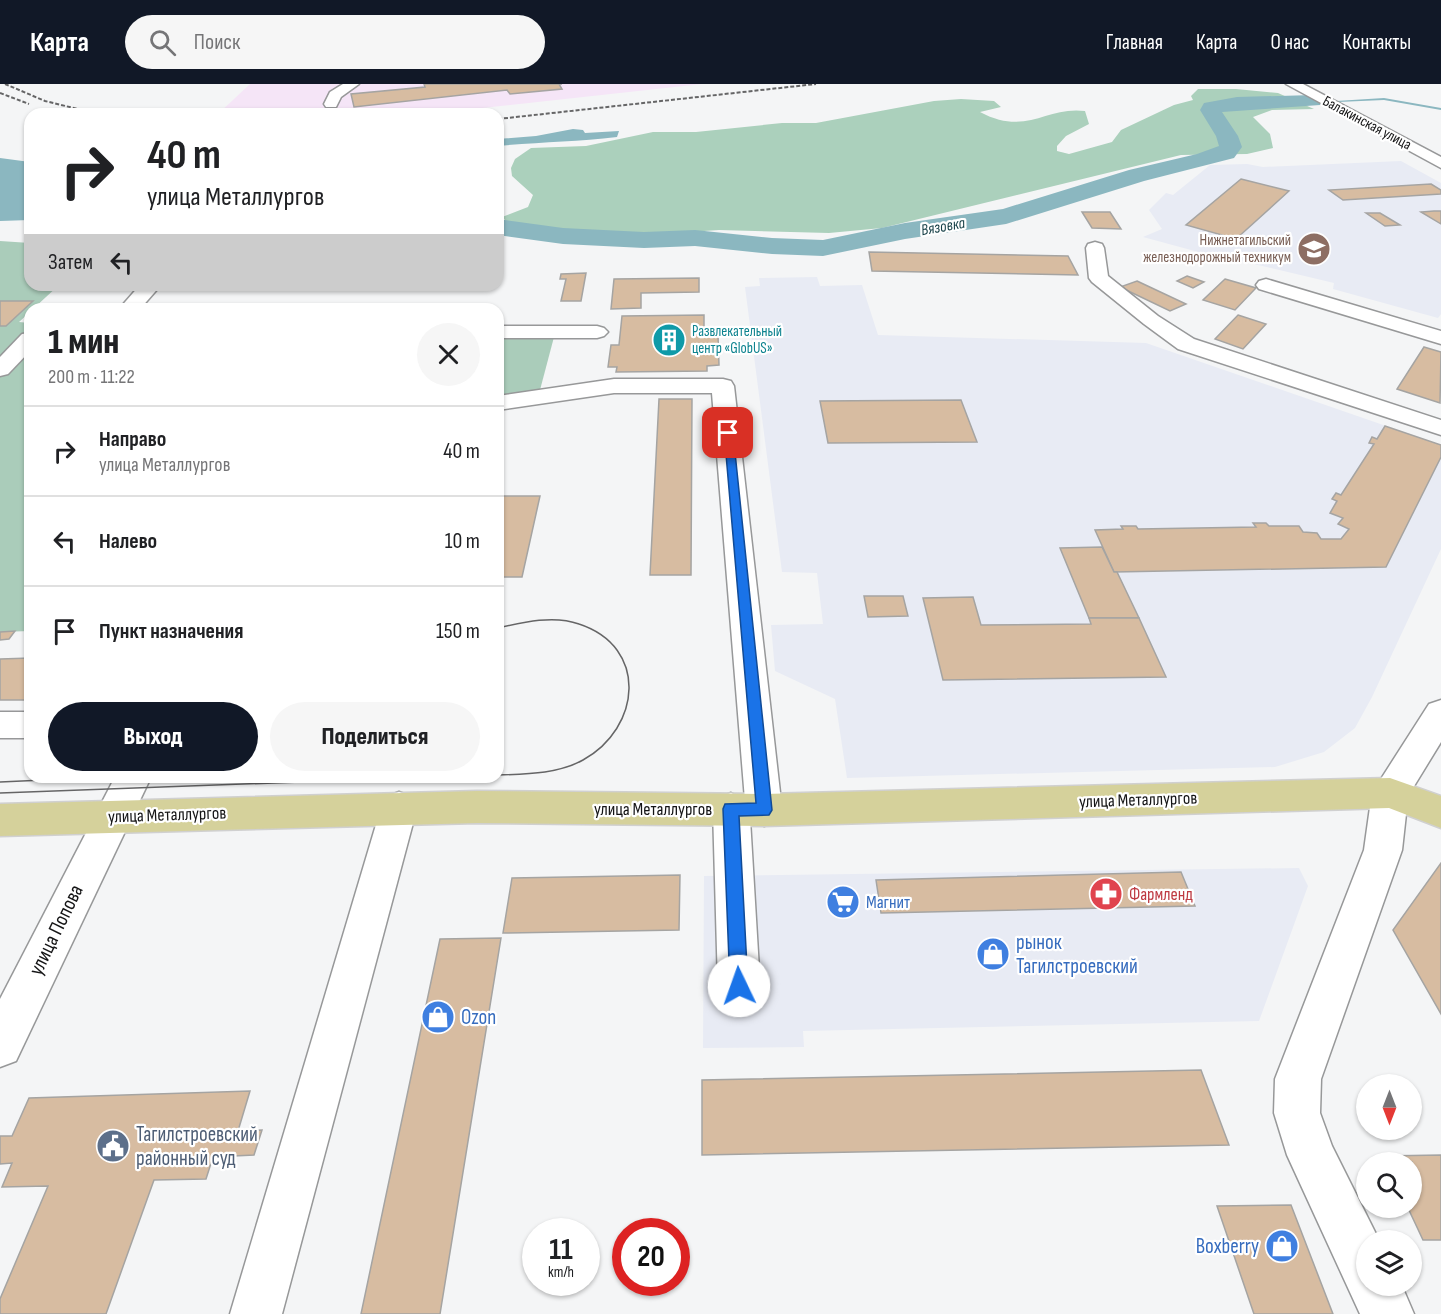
<!DOCTYPE html>
<html lang="ru">
<meta charset="utf-8">
<style>
:root{--surface:#fff;--page:#f6f6f6;--text:#202124;--muted:#757577;--line:#e0e0e0;--accent:#111827}
body{margin:0;font-family:"Sofia Sans Condensed",sans-serif;background:var(--page);color:var(--text);height:100vh;display:flex;flex-direction:column;font-size:22px;white-space:nowrap}
*{box-sizing:border-box;margin:0}
p{font-size:20px;color:var(--muted)}
.icon{flex:none;width:33px;height:33px;fill:none;stroke:currentColor;stroke-width:2;stroke-linecap:round;stroke-linejoin:round}
.map{position:relative;flex:1;overflow:hidden}
.side{position:absolute;left:24px;top:219px;width:480px;height:480px;display:flex;flex-direction:column;background:var(--surface);border-radius:18px;box-shadow:0 2px 4px #0004}
.side>*{flex:none}
.top-card{position:absolute;left:24px;top:24px;width:480px;height:183px;border-radius:18px;box-shadow:0 2px 4px #0004;background:#fff;color:var(--text);overflow:hidden}
.needle{width:39px;rotate:180deg}
.controls{position:absolute;left:1356px;top:990px;display:grid;gap:12px}
.controls a{display:grid;place-items:center;width:66px;height:66px;border-radius:50%;background:var(--surface);box-shadow:0 2px 4px #0004;font-size:30px}
.speed{position:absolute;left:522px;top:1134px;display:flex;gap:12px;font-size:30px;font-weight:700;text-align:center}
.speed>*{display:grid;place-content:center;width:78px;height:78px;border-radius:50%;background:var(--surface);box-shadow:0 2px 4px #0004;line-height:1}
.speed small{font-size:15px;font-weight:400}
.speed .limit{border:9px solid #d22;background:#fff;color:#111}
.pin{position:absolute;display:grid;place-items:center;width:51px;height:51px;color:#fff;margin:-26px;border-radius:12px;box-shadow:0 3px 9px #0006}
.me{position:absolute;width:66px;margin:-33px;rotate:357deg;stroke-linejoin:round;filter:drop-shadow(0 0 4px #0008)}
.turn{display:flex;align-items:center;gap:21px;height:126px;padding:0 24px;font-size:27px}
.turn .icon{width:78px;height:78px;stroke-width:2.5}
.turn b{display:block;font-size:42px;line-height:51px}
.then{display:flex;align-items:center;height:57px;padding:0 24px;background:#0003;gap:12px;font-size:22px}
.round{display:grid;place-items:center;flex:none;width:63px;height:63px;border-radius:32px;background:var(--page)}
.head{display:flex;align-items:center;justify-content:space-between;height:102px;padding:0 24px}
h1{font-size:36px;font-weight:800;line-height:45px}
.action{display:flex;gap:12px;margin-top:auto;padding:12px 24px}
.action a{flex:1;height:69px;border-radius:36px;background:var(--accent);color:#fff;font-size:24px;font-weight:800;line-height:69px;text-align:center}
.action a+a{background:var(--page);color:var(--text)}
ul{padding:0;list-style:none}
li{display:flex;align-items:center;gap:18px;height:90px;padding:0 24px;border-top:2px solid var(--line)}
li div{flex:1}
li b{display:block;font-size:22px}
li em{font-style:normal}
header{display:flex;align-items:center;gap:36px;box-sizing:border-box;height:84px;padding:0 30px;background:var(--accent);color:#fff}
header strong{font-size:28px}
nav{display:flex;gap:33px;margin-inline-start:auto;font-size:21px}
.search{width:420px;height:54px;background:var(--page);display:flex;align-items:center;gap:15px;box-sizing:border-box;padding:0 21px;border-radius:33px;color:var(--muted);font-size:22px}
.map>svg:first-child{display:block}
.built{fill:#e8ebf4}
.industrial{fill:#f5e5f7}
.green{fill:#aaccba}
.forest{fill:#abd0bc}
.water{fill:#8bb7c0}
.lines{fill:none;stroke-linecap:round;stroke-linejoin:round}
.stream{fill:#8bb7c0;fill-rule:evenodd}
.river{fill:#8bb7c0;fill-rule:evenodd}
.building{fill:#d7bca1;stroke:#a5a4a2;stroke-width:1.5}
.minor-casing{stroke:#979899;stroke-width:3}
.major-casing{stroke:#d0d0d0;stroke-width:3}
.minor{fill:#fff;fill-rule:evenodd}
.major{fill:#d5d19b;fill-rule:evenodd}
.tram{stroke:#656566;stroke-width:1.5}
.rail{stroke:#656566;stroke-width:2;stroke-dasharray:4 2;stroke-linecap:butt}
.route{fill:#1a73e8;stroke:#114b97;stroke-width:1.5}
.labels{text-anchor:middle;dominant-baseline:central;stroke-width:4.5;stroke-linejoin:round;paint-order:stroke}
.far-street-label{font-size:15px;fill:#141415;stroke:#fff}
.far-education-label{font-size:15px;fill:#785e54;stroke:#fff;text-anchor:end}
.far-culture-label{font-size:15px;fill:#0d838f;stroke:#fff;text-anchor:start}
.far-water-label{font-size:16px;font-style:italic;fill:#133d44;stroke:#fff}
.street-label{font-size:18px;fill:#141415;stroke:#fff}
.health-label{font-size:18px;fill:#be3a42;stroke:#fff;text-anchor:start}
.shop-label{font-size:18px;fill:#366cbe;stroke:#fff;text-anchor:start}
.near-street-label{font-size:21px;fill:#141415;stroke:#fff}
.near-shop-label{font-size:21px;fill:#366cbe;stroke:#fff;text-anchor:start}
.near-service-label{font-size:21px;fill:#4e5e75;stroke:#fff;text-anchor:start}
</style>
<header>
<strong>Карта</strong>
<div class="search"><svg class="icon" aria-label="search" viewBox="0 0 24 24"><circle cx="10" cy="10" r="6"/><path d="M15 15l6 6"/></svg>Поиск</div>
<nav><a>Главная</a><a>Карта</a><a>О нас</a><a>Контакты</a></nav>
</header>
<div class="map">
<svg width="1441" height="1230" viewBox="0 0 1441 1230">
<rect width="100%" height="100%" fill="#f4f5f6"/>
<g class="built">
<polygon points="1401,77 1441,99 1441,230 1438,234 1333,205 1334,199 1241,177 1239,179 1143,153 1162,145 1149,126 1166,109 1173,111 1210,81 1247,80 1263,83"/>
<polygon points="817,193 820,202 862,201 878,251 1146,259 1441,361 1441,465 1372,613 1355,644 1324,668 1275,683 847,694 835,615 775,587 771,541 823,540 817,489 782,488 745,203 760,202 759,194"/>
<polygon points="1299,784 1308,802 1259,937 803,947 804,963 703,964 704,792"/>
</g>
<polygon class="industrial" points="250,0 702,0 427,30 218,30"/>
<g class="green">
<polygon points="0,157 30,159 30,201 59,201 33,225 30,225 30,228 19,238 30,239 30,547 0,548"/>
<polygon points="498,253 554,253 540,306 498,314"/>
</g>
<path class="forest" d="M1198 5H1236L1278 9 1314 25 1272 26 1253 33 1270 50 1273 64 1247 70 1181 71 882 144 829 149 719 146 613 153 510 141 502 133 528 123 533 111 512 92 511 84 515 75 531 64 586 62 653 48H696L782 39H816L934 17 961 15 994 17 1001 23 980 28C1027 53 1045 22 1085 27L1089 40 1066 52 1057 62V67L1069 70 1112 58 1121 46 1174 21 1193 16 1191 12Z"/>
<g class="water">
<path d="M573 45 583 46 585 49 619 47 617 53C577 58 538 58 498 62V55L536 52Z"/>
<polygon points="0,74 30,78 30,136 0,137"/>
</g>
<g class="lines">
<polygon class="stream" points="1384,14 1441,24 1441,26 1384,16 1338,18 1336,17"/>
<polygon class="river" points="1313,11 1320,13 1323,17 1320,21 1222,28 1238,52 1242,63 1234,74 1144,97 1006,140 905,155 823,172 772,170 695,162 644,164 563,160 498,151 498,135 563,144 644,148 695,146 772,154 823,156 905,139 1003,125 1129,86 1197,70 1219,62 1216,52 1200,26 1204,19 1237,13"/>
</g>
<g class="building">
<polygon points="424,0 562,0 559,0 562,5 510,10 507,6 354,23 351,10 425,3"/>
<polygon points="1241,95 1289,107 1236,155 1186,141"/>
<polygon points="1431,100 1441,106 1441,110 1343,116 1329,106"/>
<polygon points="1434,127 1441,127 1441,140 1421,128"/>
<polygon points="1082,128 1110,128 1121,145 1092,144"/>
<polygon points="1366,129 1380,129 1400,141 1385,142"/>
<polygon points="869,168 1068,172 1078,191 872,187"/>
<polygon points="586,189 581,217 561,217 566,195 560,195 561,190"/>
<polygon points="1187,192 1204,198 1193,204 1177,197"/>
<polygon points="699,194 699,208 641,209 641,224 611,225 614,195"/>
<polygon points="1225,195 1256,204 1235,226 1203,216"/>
<polygon points="1137,197 1186,220 1170,227 1120,203"/>
<polygon points="0,217 33,217 6,242 0,242"/>
<polygon points="704,231 704,251 718,251 719,281 707,282 707,287 616,288 617,283 608,283 611,261 619,261 622,232"/>
<polygon points="1238,231 1266,240 1243,265 1215,255"/>
<polygon points="1424,263 1441,268 1440,319 1397,305"/>
<polygon points="659,315 692,315 691,491 650,491"/>
<polygon points="961,316 977,358 828,359 820,317"/>
<polygon points="1385,342 1441,361 1441,373 1386,483 1114,488 1095,446 1123,445 1121,442 1136,442 1138,445 1256,443 1253,439 1266,439 1269,442 1299,442 1303,448 1317,449 1321,455 1341,455 1349,445 1338,440 1343,434 1330,429 1337,417 1332,415 1336,409 1341,411 1374,360 1369,359 1372,353 1377,355"/>
<polygon points="498,405 502,405 500,412 540,412 522,493 498,493"/>
<polygon points="1102,463 1114,488 1117,488 1139,534 1089,534 1060,464"/>
<polygon points="864,512 903,512 908,532 868,533"/>
<polygon points="973,513 981,541 1091,540 1089,534 1139,534 1166,593 943,596 923,514"/>
<polygon points="15,547 9,555 0,556 0,548"/>
<polygon points="30,574 30,616 0,616 0,575"/>
<polygon points="1441,779 1441,930 1393,846"/>
<polygon points="1181,788 1195,822 881,829 876,796"/>
<polygon points="680,791 679,846 503,849 512,794"/>
<polygon points="501,854 440,1230 361,1230 440,855"/>
<polygon points="1201,986 1229,1061 702,1071 702,996"/>
<polygon points="250,1007 238,1047 262,1046 254,1071 213,1073 206,1095 154,1096 106,1230 0,1230 0,1215 48,1102 2,1103 12,1079 0,1080 0,1052 12,1052 29,1014"/>
<polygon points="1441,1071 1441,1156 1423,1156 1408,1124 1412,1124 1412,1078 1387,1078 1384,1072"/>
<polygon points="1291,1121 1333,1230 1254,1230 1217,1122"/>
</g>
<g class="lines">
<g class="minor-casing">
<g id="minor">
<polygon points="343,0 359,0 341,13 336,23 326,23 324,20 330,8"/>
<polygon points="1286,0 1303,0 1441,73 1441,84"/>
<polygon points="1095,158 1102,160 1104,164 1108,192 1158,232 1194,255 1441,336 1441,351 1178,265 1144,240 1092,198 1089,194 1086,164 1088,160"/>
<polygon points="1266,195 1441,247 1441,260 1259,205 1256,201 1259,197"/>
<polygon points="140,201 161,201 140,225 119,225"/>
<polygon points="498,242 597,242 604,244 608,248 604,252 597,254 498,254"/>
<polygon points="30,249 30,267 8,290 0,292 0,273 22,250"/>
<polygon points="614,295 723,295 731,297 734,302 782,726 777,737 764,742 750,735 760,902 754,917 739,923 724,917 718,902 713,725 718,714 731,709 745,716 712,309 614,309 498,326 498,312"/>
<polygon points="1441,616 1441,658 1408,712 1402,766 1321,995 1320,1029 1332,1062 1379,1156 1366,1156 1366,1202 1402,1202 1414,1230 1360,1230 1287,1071 1274,1029 1275,995 1364,766 1372,709 1429,620"/>
<rect x="0" y="628" width="30" height="26"/>
<polygon points="115,693 151,693 16,977 0,983 0,915"/>
<polygon points="399,708 412,713 417,724 282,1230 230,1230 381,724 386,713"/>
</g>
</g>
<g class="major-casing">
<polygon id="major" points="1390,694 1441,712 1441,744 1389,724 764,742 477,739 0,752 0,720 477,707 764,710"/>
</g>
<use href="#minor" class="minor"/>
<use href="#major" class="major"/>
<g class="tram">
<path d="M498 544C524 538 554 531 579 540 649 563 641 644 583 676 558 690 526 690 498 691"/>
<polyline points="0,698 109,693"/>
<polyline points="0,709 436,693"/>
</g>
<g class="rail">
<polyline points="5,0 45,17 98,30"/>
<polyline points="0,9 29,20"/>
<polyline points="498,35 816,0"/>
</g>
</g>
<polygon class="route" points="724,347 733,349 772,726 769,731 739,732 748,902 745,909 739,911 733,909 730,902 723,725 725,720 756,719"/>
<defs>
<g id="university-disc" transform="scale(1.725)"><circle r="9.5" fill="#8d6e63" stroke="#fff"/><path d="M0-5L7-2L0 1L-7-2ZM-4 1L0 2.5L4 1V4Q0 6-4 4Z" fill="#fff"/></g>
<g id="building-disc" transform="scale(1.725)"><circle r="9.5" fill="#0f9aa8" stroke="#fff"/><path d="M-4-6H4V6H1V3H-1V6H-4ZM-2.5-4.3h1.7v1.8h-1.7ZM.8-4.3h1.7v1.8H.8ZM-2.5-1h1.7V.8h-1.7ZM.8-1h1.7V.8H.8Z" fill="#fff"/></g>
<g id="pharmacy-disc" transform="scale(1.725)"><circle r="9.5" fill="#e0444e" stroke="#fff"/><path d="M-2-6h4v4h4v4h-4v4h-4v-4h-4v-4h4Z" fill="#fff"/></g>
<g id="supermarket-disc" transform="scale(1.725)"><circle r="9.5" fill="#3f7fe0" stroke="#fff"/><path d="M-6-5.5h2.5l.6 2H6L4.5 2H-2.5L-4.4-4H-6ZM-1.5 3.2a1.3 1.3 0 1 0 .1 0ZM3 3.2a1.3 1.3 0 1 0 .1 0Z" fill="#fff"/></g>
<g id="shop-disc" transform="scale(1.725)"><circle r="9.5" fill="#3f7fe0" stroke="#fff"/><path d="M-5-2.5h2.3a2.7 3.5 0 0 1 5.4 0H5L5.5 6h-11ZM-1.5-2.5h3a1.5 2.3 0 0 0-3 0Z" fill="#fff"/></g>
<g id="civic-disc" transform="scale(1.725)"><circle r="9.5" fill="#5c6f8a" stroke="#fff"/><path d="M-.6-6.5H3V-4.5H.6V-3L4-1V1h2V6H-6V1h2V-1L-.6-3ZM-1.2 2.5V6h2.4V2.5Z" fill="#fff"/></g>
</defs>
<g fill-rule="evenodd">
<use href="#university-disc" x="1314" y="165"/>
<use href="#building-disc" x="669" y="256"/>
<use href="#pharmacy-disc" x="1106" y="810"/>
<use href="#supermarket-disc" x="843" y="818"/>
<use href="#shop-disc" x="993" y="870"/>
<use href="#shop-disc" x="438" y="933"/>
<use href="#civic-disc" x="113" y="1062"/>
<use href="#shop-disc" x="1282" y="1162"/>
</g>
<g class="labels">
<g class="far-street-label">
<text transform="translate(1367 39) rotate(28)">Балакинская улица</text>
</g>
<g class="far-education-label">
<text x="1291" y="156">Нижнетагильский<tspan x="1291" dy="17">железнодорожный техникум</tspan></text>
</g>
<g class="far-culture-label">
<text x="692" y="247">Развлекательный<tspan x="692" dy="17">центр «GlobUS»</tspan></text>
</g>
<g class="far-water-label">
<text transform="translate(943 143) rotate(-10)">Вязовка</text>
</g>
<g class="street-label">
<text transform="translate(1138 716) rotate(-2)">улица Металлургов</text>
<text x="653" y="725">улица Металлургов</text>
<text transform="translate(167 731) rotate(-2)">улица Металлургов</text>
</g>
<g class="health-label">
<text x="1129" y="810">Фармленд</text>
</g>
<g class="shop-label">
<text x="866" y="818">Магнит</text>
</g>
<g class="near-street-label">
<text transform="translate(56 846) rotate(-64)">улица Попова</text>
</g>
<g class="near-shop-label">
<text x="1016" y="858">рынок<tspan x="1016" dy="24">Тагилстроевский</tspan></text>
<text x="461" y="933">Ozon</text>
<text x="1259" y="1162" text-anchor="end">Boxberry</text>
</g>
<g class="near-service-label">
<text x="136" y="1050">Тагилстроевский<tspan x="136" dy="24">районный суд</tspan></text>
</g>
</g>
</svg>
<div class="controls">
<a><svg class="needle" viewBox="-14 -14 28 28"><path d="M0-13l5 13h-10z" fill="#e53935"/><path d="M0 13l5-13h-10z" fill="#757577"/></svg></a>
<a><svg class="icon" aria-label="search" viewBox="0 0 24 24"><circle cx="10" cy="10" r="6"/><path d="M15 15l6 6"/></svg></a>
<a><svg class="icon" aria-label="layers" viewBox="0 0 24 24"><path d="M12 4l9 5-9 5-9-5zM3 14l9 5 9-5"/></svg></a>
</div>
<div class="speed"><div>11<small>km/h</small></div><div class="limit">20</div></div>
<div class="pin" style="left:728px;top:349px;background:#d93025"><svg class="icon" aria-label="arrive" viewBox="0 0 24 24"><path d="M6 21V4h12l-3 4 3 4H6"/></svg></div>
<svg class="me" style="left:739px;top:902px" viewBox="-20 -20 40 40"><circle r="19" fill="#fff"/><path d="M0-13L10 11 0 6-10 11z" fill="#1a73e8"/></svg>
<div class="top-card">
<div class="turn"><svg class="icon" aria-label="right" viewBox="0 0 24 24"><path d="M7 20v-9h11M14 6l5 5-5 5"/></svg><div><b>40 m</b>улица Металлургов</div></div>
<div class="then">Затем<svg class="icon" aria-label="left" viewBox="0 0 24 24"><path d="M17 20v-9H6M10 6l-5 5 5 5"/></svg></div>
</div>
<section class="side">
<div class="head"><div><h1>1 мин</h1><p>200 m · 11:22</p></div><a class="round"><svg class="icon" aria-label="close" viewBox="0 0 24 24"><path d="M6 6l12 12M18 6L6 18"/></svg></a></div>
<ul>
<li><svg class="icon" aria-label="right" viewBox="0 0 24 24"><path d="M7 20v-9h11M14 6l5 5-5 5"/></svg><div><b>Направо</b><p>улица Металлургов</p></div><em>40 m</em></li>
<li><svg class="icon" aria-label="left" viewBox="0 0 24 24"><path d="M17 20v-9H6M10 6l-5 5 5 5"/></svg><div><b>Налево</b></div><em>10 m</em></li>
<li><svg class="icon" aria-label="arrive" viewBox="0 0 24 24"><path d="M6 21V4h12l-3 4 3 4H6"/></svg><div><b>Пункт назначения</b></div><em>150 m</em></li>
</ul>
<div class="action"><a>Выход</a><a>Поделиться</a></div>
</section>
</div>
